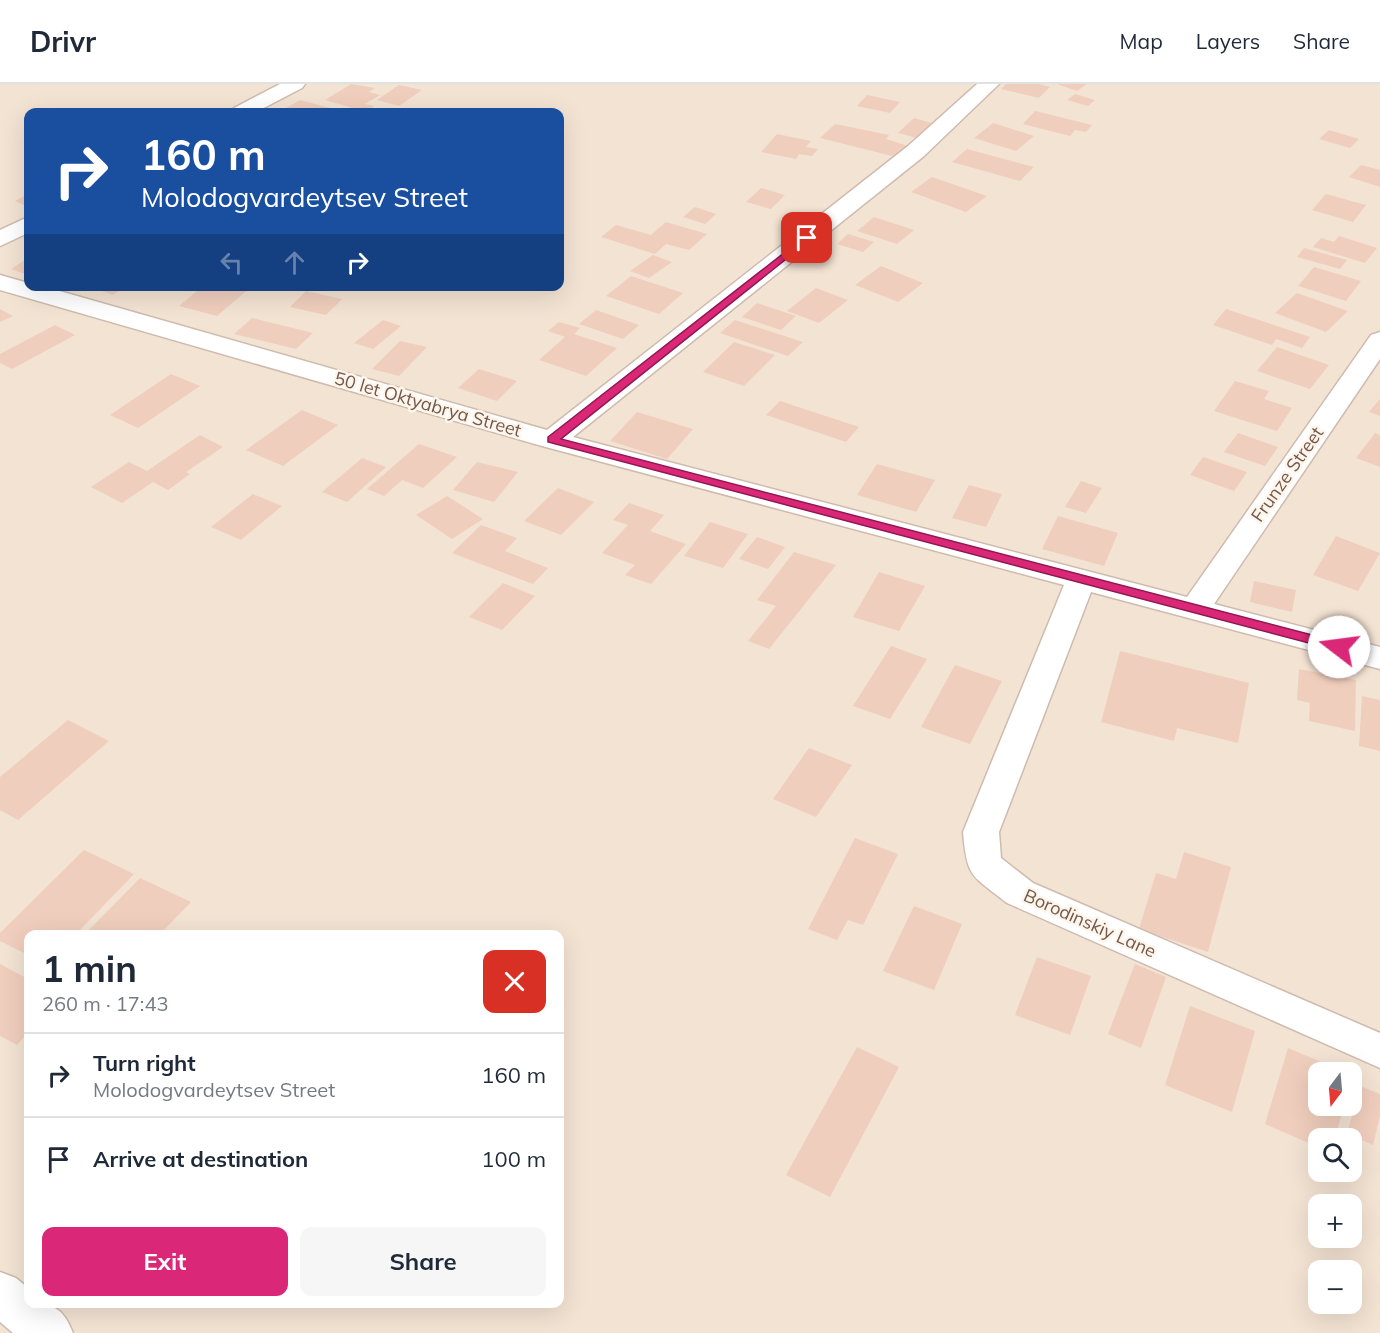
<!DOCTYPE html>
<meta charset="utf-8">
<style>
:root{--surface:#fff;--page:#f6f6f7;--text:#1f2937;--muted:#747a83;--line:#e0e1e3;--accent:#db2777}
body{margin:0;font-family:Mulish,sans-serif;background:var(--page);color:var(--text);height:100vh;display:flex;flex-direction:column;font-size:22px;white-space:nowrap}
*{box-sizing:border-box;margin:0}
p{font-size:20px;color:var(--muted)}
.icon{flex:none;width:33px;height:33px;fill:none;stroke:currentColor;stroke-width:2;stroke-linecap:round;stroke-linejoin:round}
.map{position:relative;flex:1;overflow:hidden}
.details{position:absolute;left:24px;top:846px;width:540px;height:378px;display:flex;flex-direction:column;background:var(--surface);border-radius:12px;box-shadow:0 6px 24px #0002}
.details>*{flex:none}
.top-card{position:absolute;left:24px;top:24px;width:540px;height:183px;border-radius:12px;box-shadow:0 6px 24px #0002;background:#1a4fa0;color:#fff;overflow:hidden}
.needle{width:39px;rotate:196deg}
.buttons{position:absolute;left:1308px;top:978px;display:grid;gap:12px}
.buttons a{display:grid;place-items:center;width:54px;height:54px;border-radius:12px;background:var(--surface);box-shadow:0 6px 24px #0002;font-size:30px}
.pin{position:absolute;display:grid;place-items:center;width:51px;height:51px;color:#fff;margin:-26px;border-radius:12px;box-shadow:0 3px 9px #0006}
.me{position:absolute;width:66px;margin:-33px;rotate:285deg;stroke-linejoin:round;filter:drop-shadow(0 0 4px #0008)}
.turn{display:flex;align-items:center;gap:21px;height:126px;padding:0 18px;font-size:27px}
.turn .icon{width:78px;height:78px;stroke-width:2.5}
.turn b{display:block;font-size:42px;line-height:51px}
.lanes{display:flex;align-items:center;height:57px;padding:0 18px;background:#0003;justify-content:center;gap:30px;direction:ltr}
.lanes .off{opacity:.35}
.round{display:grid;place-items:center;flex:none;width:63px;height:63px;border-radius:12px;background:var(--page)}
.headline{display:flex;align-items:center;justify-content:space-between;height:102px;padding:0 18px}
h1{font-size:36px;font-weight:700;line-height:45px}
.cta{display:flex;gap:12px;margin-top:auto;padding:12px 18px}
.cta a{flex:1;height:69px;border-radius:12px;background:var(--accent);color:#fff;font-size:24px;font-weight:700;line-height:69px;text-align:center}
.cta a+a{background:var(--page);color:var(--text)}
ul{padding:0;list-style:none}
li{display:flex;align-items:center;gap:18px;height:84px;padding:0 18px;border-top:2px solid var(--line)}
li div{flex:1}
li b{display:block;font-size:22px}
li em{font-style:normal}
header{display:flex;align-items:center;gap:36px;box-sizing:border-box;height:84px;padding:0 30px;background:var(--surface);border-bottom:2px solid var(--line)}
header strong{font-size:28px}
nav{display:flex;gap:33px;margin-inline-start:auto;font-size:21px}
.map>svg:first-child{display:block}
.residential{fill:#f3e3d3;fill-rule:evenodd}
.building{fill:#f0cebd}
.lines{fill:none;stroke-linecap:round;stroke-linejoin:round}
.minor-casing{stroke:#cebbae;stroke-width:3}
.minor{fill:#fff;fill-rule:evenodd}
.route{fill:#db2777;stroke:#8e194d;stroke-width:1.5}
.labels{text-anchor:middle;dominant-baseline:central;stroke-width:5;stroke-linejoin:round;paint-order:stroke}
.street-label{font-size:18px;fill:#73574b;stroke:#fef5eb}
</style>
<header>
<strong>Drivr</strong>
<nav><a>Map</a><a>Layers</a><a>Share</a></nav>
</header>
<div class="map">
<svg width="1380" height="1249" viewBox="0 0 1380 1249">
<rect width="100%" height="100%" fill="#fbf1e5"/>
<path class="residential" d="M0 0H1380V1249H0ZM28 28H560V202H28ZM28 850H560V1220H28ZM1318 988H1352V1022H1318ZM1318 1054H1352V1088H1318ZM1318 1120H1352V1154H1318ZM1318 1186H1352V1220H1318Z"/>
<g class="building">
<polygon points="351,0 375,4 369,8 380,11 365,20 374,22 366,28 325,16"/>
<polygon points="1006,0 1039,0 1050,3 1039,14 1001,5"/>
<polygon points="1057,0 1087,0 1077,7"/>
<polygon points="399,1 422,6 399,22 377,16"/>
<polygon points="1075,10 1095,16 1088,22 1067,16"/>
<polygon points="867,11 900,18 890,29 857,22"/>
<polygon points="300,16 342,27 279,28"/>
<polygon points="1035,27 1092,41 1086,48 1075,46 1070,52 1023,40"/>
<polygon points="914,34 932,39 917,54 898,49"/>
<polygon points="993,39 1034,52 1016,67 974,54"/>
<polygon points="835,40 889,51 886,55 908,62 892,72 820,54"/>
<polygon points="1329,46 1359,55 1350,64 1319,55"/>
<polygon points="777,50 811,57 806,63 818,65 812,72 799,70 796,75 761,68"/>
<polygon points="967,65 1034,83 1020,97 952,78"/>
<polygon points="1361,81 1380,86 1380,103 1349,93"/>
<polygon points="932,93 987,112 966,128 911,108"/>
<polygon points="761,104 785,111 771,125 746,118"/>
<polygon points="28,110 28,123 15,117"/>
<polygon points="1326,110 1366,121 1353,138 1312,126"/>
<polygon points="695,123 716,130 705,140 683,133"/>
<polygon points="874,133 914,146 897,160 857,147"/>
<polygon points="666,138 707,150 689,166 666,160 655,170 601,153 616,141 651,151"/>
<polygon points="848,150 874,158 863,168 837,160"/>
<polygon points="1339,152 1377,164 1365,179 1313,163 1321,154 1334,158"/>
<polygon points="1304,164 1347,176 1340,185 1297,173"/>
<polygon points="653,171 672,178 649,194 630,187"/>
<polygon points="28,174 28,191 11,185"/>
<polygon points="881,182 923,199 898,218 855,201"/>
<polygon points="1314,183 1361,197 1346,217 1298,202"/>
<polygon points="631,192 683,209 659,230 606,212"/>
<polygon points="88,202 125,202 113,211"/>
<polygon points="203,202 252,202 217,232 179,222"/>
<polygon points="816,204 848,216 819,239 787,227"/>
<polygon points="306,207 342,215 326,231 290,223"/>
<polygon points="1297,209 1348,227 1326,248 1275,229"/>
<polygon points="757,219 796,232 781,246 742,233"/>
<polygon points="0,225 13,232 0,238"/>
<polygon points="1226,225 1310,253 1302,264 1276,255 1272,261 1213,241"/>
<polygon points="596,226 639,241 623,255 579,240"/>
<polygon points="252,234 313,249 296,265 234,250"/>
<polygon points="383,236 401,242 373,265 354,259"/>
<polygon points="735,236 803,258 788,272 720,249"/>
<polygon points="559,238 580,244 574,250 617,264 586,292 539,276 565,253 548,247"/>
<polygon points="55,241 75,251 12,285 0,279 0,270"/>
<polygon points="400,257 427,263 399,292 372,285"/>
<polygon points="734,258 775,271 744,302 703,288"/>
<polygon points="1277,263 1329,281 1310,305 1257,287"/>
<polygon points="479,285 517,297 497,317 458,304"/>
<polygon points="171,290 200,302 138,344 110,331"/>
<polygon points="1235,297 1269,307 1264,315 1292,324 1277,347 1214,327"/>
<polygon points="1380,315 1380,332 1369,328"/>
<polygon points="780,317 859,343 846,358 766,331"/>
<polygon points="302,326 338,341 283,382 246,366"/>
<polygon points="637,328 693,345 667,375 610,357"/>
<polygon points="1238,349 1278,363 1265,382 1224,368"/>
<polygon points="1375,349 1380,351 1380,383 1356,374"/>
<polygon points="200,351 223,363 186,388 190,390 168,406 153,398 122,419 91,403 129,378 147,387"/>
<polygon points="419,360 457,373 423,404 402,396 384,412 367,405"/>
<polygon points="1203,373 1247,388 1234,407 1190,391"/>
<polygon points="362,374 386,383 347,418 322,408"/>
<polygon points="477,378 518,388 494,418 453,406"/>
<polygon points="877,380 935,396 916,428 857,411"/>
<polygon points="1081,397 1102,404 1086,429 1065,423"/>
<polygon points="969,401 1002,410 986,443 952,434"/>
<polygon points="558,404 594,418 561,451 524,437"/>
<polygon points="253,410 282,422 241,456 211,443"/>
<polygon points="447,412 483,435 452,455 416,431"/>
<polygon points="629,419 664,431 650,447 686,460 651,500 625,491 635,481 602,469 628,441 613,436"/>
<polygon points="1058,432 1118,449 1104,482 1042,465"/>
<polygon points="710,438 748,450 723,484 684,472"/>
<polygon points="481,441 517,454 505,467 548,484 533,500 452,469"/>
<polygon points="1336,452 1380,469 1358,507 1313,491"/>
<polygon points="757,453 785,463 768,485 739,475"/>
<polygon points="794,468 836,481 769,565 748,557 776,522 757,516"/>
<polygon points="879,488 925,502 899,547 853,533"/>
<polygon points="1254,497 1296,506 1292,528 1250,518"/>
<polygon points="503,499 535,512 502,546 469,533"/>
<polygon points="891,562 927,575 890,635 853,622"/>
<polygon points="1120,567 1249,599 1238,659 1177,644 1174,657 1101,638"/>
<polygon points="955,581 1002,597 970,660 921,643"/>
<polygon points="1299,585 1356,596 1355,647 1309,637 1310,619 1297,616"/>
<polygon points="1362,612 1380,616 1380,667 1359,662"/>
<polygon points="68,636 109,657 18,736 0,726 0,693"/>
<polygon points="809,664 852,681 816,733 773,715"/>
<polygon points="855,754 898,770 863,841 848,836 837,856 808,845"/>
<polygon points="84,766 134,790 76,850 28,850 28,871 0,857 0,849"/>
<polygon points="1184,768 1231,783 1208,868 1139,845 1156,789 1176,795"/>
<polygon points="140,794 191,818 160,850 85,850"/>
<polygon points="914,822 962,840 934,906 883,887"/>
<polygon points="1037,873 1091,892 1070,951 1015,931"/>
<polygon points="0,880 28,895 28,949 17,961 0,952"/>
<polygon points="1135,880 1166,893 1141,964 1108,950"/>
<polygon points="1190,922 1255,947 1232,1028 1165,1001"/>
<polygon points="857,963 899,983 830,1113 786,1091"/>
<polygon points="1288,964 1345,988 1318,988 1318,1022 1344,1022 1335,1054 1318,1054 1318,1063 1265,1040"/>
<polygon points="1360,1002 1380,1010 1380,1032 1373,1061 1347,1050"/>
</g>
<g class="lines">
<g class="minor-casing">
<g id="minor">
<polygon points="280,0 305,0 302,4 256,28 231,28 234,24"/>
<path d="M977 0H999L924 72 573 353 1187 513 1371 251 1380 248V275L1214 520 1380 563V585L1091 508 999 748 1001 774 1033 799 1380 949V984L1007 819C972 791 967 795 963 748L1064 501 542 362 0 206V191L28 199V202H42L547 346 908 62Z"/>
<polygon points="28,133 28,149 0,162 0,146"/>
<path d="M0 1188 16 1194 28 1204V1220C55 1220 63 1224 73 1249H13L0 1238Z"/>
</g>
</g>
<use href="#minor" class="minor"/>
</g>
<polygon class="route" points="807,151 812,154 810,156 561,355 1339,558 1345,563 1343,566 1339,567 548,358 548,353"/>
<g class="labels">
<g class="street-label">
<text transform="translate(428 320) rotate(16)">50 let Oktyabrya Street</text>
<text transform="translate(1287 390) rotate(-55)">Frunze Street</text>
<text transform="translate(1090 839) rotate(24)">Borodinskiy Lane</text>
</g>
</g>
</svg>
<div class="buttons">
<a><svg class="needle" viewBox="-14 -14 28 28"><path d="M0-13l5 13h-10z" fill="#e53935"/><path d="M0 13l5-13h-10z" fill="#747a83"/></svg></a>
<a><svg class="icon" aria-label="search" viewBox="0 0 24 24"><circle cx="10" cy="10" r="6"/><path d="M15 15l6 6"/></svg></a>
<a>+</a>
<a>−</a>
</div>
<div class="pin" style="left:807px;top:154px;background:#d93025"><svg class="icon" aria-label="arrive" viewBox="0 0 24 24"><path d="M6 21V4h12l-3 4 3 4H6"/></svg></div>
<svg class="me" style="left:1339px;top:563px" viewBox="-20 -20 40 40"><circle r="19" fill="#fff"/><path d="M0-13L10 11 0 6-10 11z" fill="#db2777"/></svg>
<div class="top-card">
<div class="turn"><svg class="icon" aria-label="right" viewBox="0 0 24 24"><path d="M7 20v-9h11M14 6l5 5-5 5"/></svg><div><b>160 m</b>Molodogvardeytsev Street</div></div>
<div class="lanes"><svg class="icon off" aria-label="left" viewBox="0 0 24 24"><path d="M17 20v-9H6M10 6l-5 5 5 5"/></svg><svg class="icon off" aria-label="ahead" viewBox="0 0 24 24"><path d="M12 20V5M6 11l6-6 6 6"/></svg><svg class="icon" aria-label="right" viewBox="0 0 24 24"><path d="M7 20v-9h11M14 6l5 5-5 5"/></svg></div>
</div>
<section class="details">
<div class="headline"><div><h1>1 min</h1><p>260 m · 17:43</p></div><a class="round" style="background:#d93025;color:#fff"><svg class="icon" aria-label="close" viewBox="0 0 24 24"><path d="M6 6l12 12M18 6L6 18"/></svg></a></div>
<ul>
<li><svg class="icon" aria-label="right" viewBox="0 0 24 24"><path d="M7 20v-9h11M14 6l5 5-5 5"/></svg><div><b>Turn right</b><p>Molodogvardeytsev Street</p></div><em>160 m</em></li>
<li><svg class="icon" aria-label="arrive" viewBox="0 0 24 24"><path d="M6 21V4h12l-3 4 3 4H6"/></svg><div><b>Arrive at destination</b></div><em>100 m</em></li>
</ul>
<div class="cta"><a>Exit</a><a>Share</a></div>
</section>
</div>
